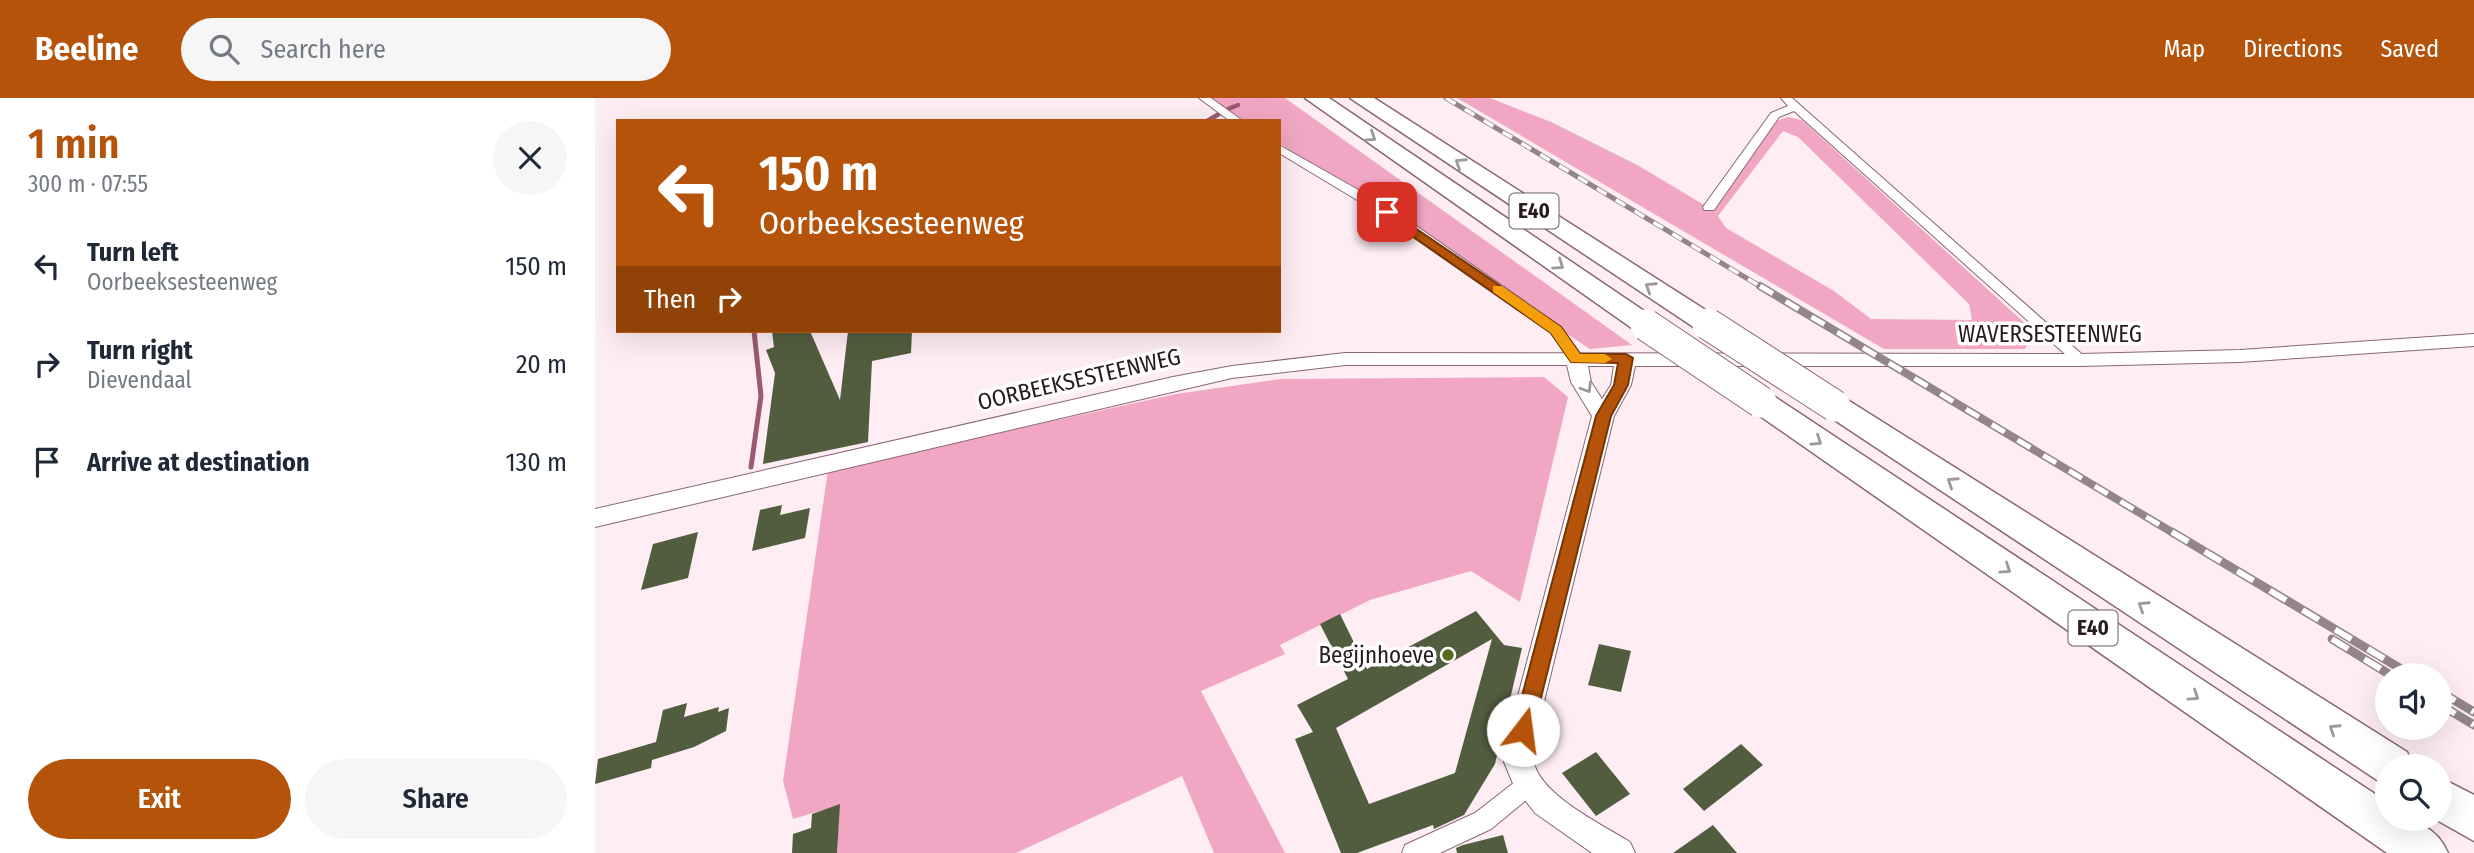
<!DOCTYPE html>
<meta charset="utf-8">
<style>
:root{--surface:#fff;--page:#f6f6f7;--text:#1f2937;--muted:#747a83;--accent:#b45309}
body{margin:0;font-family:"Fira Sans Condensed",sans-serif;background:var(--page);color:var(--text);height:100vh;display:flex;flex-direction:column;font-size:26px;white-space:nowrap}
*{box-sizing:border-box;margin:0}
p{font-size:23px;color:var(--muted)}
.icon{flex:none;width:38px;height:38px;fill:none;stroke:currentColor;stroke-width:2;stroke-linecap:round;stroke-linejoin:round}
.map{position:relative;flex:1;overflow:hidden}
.details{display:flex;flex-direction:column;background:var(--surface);width:595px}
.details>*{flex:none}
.hud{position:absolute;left:21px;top:21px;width:665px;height:214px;border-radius:0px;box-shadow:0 7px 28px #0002;background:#b45309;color:#fff;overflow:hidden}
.buttons{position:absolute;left:1780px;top:565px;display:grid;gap:14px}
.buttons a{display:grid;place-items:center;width:77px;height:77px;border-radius:50%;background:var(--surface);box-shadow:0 7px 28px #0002;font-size:35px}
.pin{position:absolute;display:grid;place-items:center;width:60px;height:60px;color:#fff;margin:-30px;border-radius:14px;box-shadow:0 4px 10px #0006}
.me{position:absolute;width:77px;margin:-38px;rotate:15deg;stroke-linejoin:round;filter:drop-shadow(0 0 5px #0008)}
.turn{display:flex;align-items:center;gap:24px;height:147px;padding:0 28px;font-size:32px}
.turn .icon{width:91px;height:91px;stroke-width:2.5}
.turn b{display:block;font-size:49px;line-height:60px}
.then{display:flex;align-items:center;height:66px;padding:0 28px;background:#0003;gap:14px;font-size:26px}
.round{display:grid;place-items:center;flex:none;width:74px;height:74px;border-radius:37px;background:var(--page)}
.headline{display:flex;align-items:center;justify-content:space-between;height:119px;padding:0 28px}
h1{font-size:42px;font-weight:600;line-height:52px;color:var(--accent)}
.action{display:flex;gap:14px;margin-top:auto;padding:14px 28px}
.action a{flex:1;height:80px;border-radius:42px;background:var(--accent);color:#fff;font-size:28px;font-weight:600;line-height:80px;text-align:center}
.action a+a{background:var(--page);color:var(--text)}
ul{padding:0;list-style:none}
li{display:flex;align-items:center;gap:21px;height:98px;padding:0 28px}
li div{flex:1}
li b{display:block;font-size:26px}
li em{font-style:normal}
header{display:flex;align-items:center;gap:42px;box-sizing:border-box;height:98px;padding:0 35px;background:var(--accent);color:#fff}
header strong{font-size:33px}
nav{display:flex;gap:38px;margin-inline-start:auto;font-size:24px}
.search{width:490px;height:63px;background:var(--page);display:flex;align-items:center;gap:18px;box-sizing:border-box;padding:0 24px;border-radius:38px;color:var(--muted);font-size:26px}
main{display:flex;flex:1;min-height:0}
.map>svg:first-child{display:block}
.green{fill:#f1a7c4;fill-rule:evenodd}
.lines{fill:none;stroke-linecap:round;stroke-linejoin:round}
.stream-far1{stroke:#9a5a74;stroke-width:4.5}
.stream{stroke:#9a5a74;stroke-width:5}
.building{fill:#525c3e;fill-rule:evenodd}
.minor-casing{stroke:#896673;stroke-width:2}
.tertiary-casing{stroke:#896673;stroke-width:2}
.motorway-casing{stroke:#896673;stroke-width:3}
.minor{fill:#fff;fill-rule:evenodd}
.tertiary{fill:#fff;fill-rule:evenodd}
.motorway{fill:#fff;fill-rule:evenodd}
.rail-far2-casing{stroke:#94858a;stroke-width:5}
.rail-far1-casing{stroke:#94858a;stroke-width:8}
.rail-casing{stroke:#94858a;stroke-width:9}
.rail-far2{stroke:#fff;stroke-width:3.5;stroke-dasharray:11;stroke-linecap:butt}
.rail-far1{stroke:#fff;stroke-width:5;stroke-dasharray:15;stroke-linecap:butt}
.rail{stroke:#fff;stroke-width:6;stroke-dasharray:19;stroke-linecap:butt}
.motorway-bridge-casing{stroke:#896673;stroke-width:33;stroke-linecap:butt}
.motorway-bridge{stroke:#fff;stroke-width:31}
.oneway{stroke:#9e989a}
.route{fill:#b45309;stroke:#753606;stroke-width:2}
.slow{fill:#f59e0b}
.poi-dot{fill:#566b19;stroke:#fff;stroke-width:2.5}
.labels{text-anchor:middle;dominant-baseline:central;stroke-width:7;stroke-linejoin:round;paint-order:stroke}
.shield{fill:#fff;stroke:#685f62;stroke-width:2}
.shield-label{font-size:21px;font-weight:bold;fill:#281a1f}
.street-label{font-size:23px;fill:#281a1f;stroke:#fff}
.poi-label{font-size:23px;fill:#281a1f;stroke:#fff;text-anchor:end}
</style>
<header>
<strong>Beeline</strong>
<div class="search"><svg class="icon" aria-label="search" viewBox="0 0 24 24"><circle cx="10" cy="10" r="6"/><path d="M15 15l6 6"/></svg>Search here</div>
<nav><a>Map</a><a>Directions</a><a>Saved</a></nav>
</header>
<main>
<section class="details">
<div class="headline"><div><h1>1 min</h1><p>300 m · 07:55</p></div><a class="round"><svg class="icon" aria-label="close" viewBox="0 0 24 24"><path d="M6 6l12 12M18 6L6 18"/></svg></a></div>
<ul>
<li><svg class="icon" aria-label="left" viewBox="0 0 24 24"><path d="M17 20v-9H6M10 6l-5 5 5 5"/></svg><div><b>Turn left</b><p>Oorbeeksesteenweg</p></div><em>150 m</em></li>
<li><svg class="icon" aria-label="right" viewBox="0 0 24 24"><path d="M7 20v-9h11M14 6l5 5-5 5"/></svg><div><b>Turn right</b><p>Dievendaal</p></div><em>20 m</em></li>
<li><svg class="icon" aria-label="arrive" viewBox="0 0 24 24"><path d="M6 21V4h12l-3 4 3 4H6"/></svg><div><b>Arrive at destination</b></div><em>130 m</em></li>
</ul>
<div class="action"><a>Exit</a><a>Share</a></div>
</section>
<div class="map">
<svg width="1879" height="755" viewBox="0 0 1879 755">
<rect width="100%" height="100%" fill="#feedf3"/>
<g class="green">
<polygon points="617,0 690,0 1037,247 995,251 684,45 684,23 650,23"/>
<path d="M862 0H895L956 24 1044 68 1116 111 1182 23 1192 19 1207 22 1434 229 1437 239 1430 251H1289ZM1188 33 1203 39 1374 206 1377 222 1276 221 1239 193 1131 130 1123 118Z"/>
<polygon points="949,279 973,299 925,504 876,473 775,502 685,547 690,556 606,593 690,755 619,755 587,678 421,755 242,755 244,707 198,721 188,683 233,372 581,296 686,281"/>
</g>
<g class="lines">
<g class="stream-far1">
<polyline points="633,11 643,7"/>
<polyline points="612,23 624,16"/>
</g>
<polyline class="stream" points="156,369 166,298 159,233"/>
</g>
<g class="building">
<polygon points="177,233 215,233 245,302 253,233 317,233 316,255 277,263 273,344 168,366 180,275 171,252 179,249"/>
<polygon points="187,407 185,417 215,410 210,440 157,453 165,412"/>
<polygon points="103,434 93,480 46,492 58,446"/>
<path d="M881 513 909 547 927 550 900 666 869 717 839 731 838 727 762 755H746L700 641 718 634 702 607 753 581 725 526 745 516 772 571ZM897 541 860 675 774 706 741 630Z"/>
<polygon points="1004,546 1036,553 1026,594 993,587"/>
<polygon points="92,605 89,619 124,609 123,614 134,610 131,633 99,649 57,662 56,670 0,686 3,661 61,644 68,612"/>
<polygon points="1146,646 1168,667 1109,713 1088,691"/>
<polygon points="1001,654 1035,696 1001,718 967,675"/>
<polygon points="245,706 242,755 197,755 198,736 216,730 217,716"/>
<polygon points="1118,727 1142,755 1078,755"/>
<polygon points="908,737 913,755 862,755 861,750 868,747"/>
</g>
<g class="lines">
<g class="minor-casing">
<g id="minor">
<polygon points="604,0 616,0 648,23 635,23"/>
<polygon points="1186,0 1197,0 1490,259 1493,262 1490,265 1480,265 1199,13 1184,19 1119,112 1109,112 1108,109 1176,15 1193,8"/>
<polygon points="684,47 797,111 966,229 989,261 986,264 976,264 956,235 787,117 684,55"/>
<polygon points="933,677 941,680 944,687 941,694 896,731 845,755 807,755 810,747 880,715 925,680"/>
</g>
</g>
<g class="tertiary-casing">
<path id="tertiary" d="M1879 236V248L1645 264 1485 268H1040L1036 287 1019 318 942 632C941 642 936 654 939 665 947 698 1008 727 1035 744L1040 755H997L940 715 919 688 909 664 914 632 997 318 976 284 972 267H750L637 280 0 429V411L578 279 637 268 750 255 1485 256 1645 252ZM993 268H1019L1016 287 1007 301 996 284Z"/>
</g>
<g class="motorway-casing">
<g id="motorway">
<polygon points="710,0 734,0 1061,221 1065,227 1061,233 1051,235 1041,233"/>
<polygon points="755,0 779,0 1123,220 1127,226 1123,232 1113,234 1103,232"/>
<path d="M1166 294 1177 297 1792 704V721C1820 721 1841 728 1853 755H1792L1155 311 1151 304 1155 297Z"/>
<polygon points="1240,298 1251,301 1812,654 1818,668 1792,668 1792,685 1782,682 1229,315 1225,308 1229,301"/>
<polygon points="1844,679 1879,697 1879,743 1840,721 1844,721"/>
</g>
</g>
<use href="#minor" class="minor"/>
<use href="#tertiary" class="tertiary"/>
<use href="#motorway" class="motorway"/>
<g class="rail-far2-casing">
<polyline id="rail-far2" points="851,0 1168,190"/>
</g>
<g class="rail-far1-casing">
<polyline id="rail-far1" points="1165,188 1580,436"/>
</g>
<g class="rail-casing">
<g id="rail">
<polyline points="1577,434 1818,578"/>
<polyline points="1737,541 1797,578"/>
<polyline points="1844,593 1879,614"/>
<polyline points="1844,606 1879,627"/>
</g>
</g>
<use href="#rail-far2" class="rail-far2"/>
<use href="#rail-far1" class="rail-far1"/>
<use href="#rail" class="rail"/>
<g class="motorway-bridge-casing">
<g id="motorway-bridge">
<polyline points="1113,226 1240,308"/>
<polyline points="1051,227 1166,304"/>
</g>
</g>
<use href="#motorway-bridge" class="motorway-bridge"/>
</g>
<defs><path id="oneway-chevron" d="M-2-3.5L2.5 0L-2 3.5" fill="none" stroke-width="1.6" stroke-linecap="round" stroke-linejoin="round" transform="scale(1.75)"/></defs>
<g class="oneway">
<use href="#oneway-chevron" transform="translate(776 39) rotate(34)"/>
<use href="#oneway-chevron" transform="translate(865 65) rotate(-147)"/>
<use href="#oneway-chevron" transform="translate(964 167) rotate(34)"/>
<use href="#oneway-chevron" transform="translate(1055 189) rotate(-147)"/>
<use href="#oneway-chevron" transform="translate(992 290) rotate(58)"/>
<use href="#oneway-chevron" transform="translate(1222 343) rotate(34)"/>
<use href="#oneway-chevron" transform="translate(1357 384) rotate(-147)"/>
<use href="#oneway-chevron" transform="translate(1411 471) rotate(34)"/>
<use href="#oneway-chevron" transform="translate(1548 508) rotate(-147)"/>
<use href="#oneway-chevron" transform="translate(1599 598) rotate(34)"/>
<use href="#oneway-chevron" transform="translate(1739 631) rotate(-147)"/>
</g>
<polygon class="route" points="792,111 966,229 985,256 1031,256 1038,260 1033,287 1016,318 938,632 935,638 928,640 921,638 918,632 1001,318 1019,287 1023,265 976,264 956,235 787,117 786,114"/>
<polygon class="slow" points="898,188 907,188 966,229 985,256 1010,256 1017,261 1010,265 976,264 956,235 898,194"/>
<circle class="poi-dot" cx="853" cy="557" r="7"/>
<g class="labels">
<g class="shield">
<rect x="914.5" y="95.5" width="49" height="35" rx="5"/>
<rect x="1473.5" y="512.5" width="49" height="35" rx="5"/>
</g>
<g class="shield-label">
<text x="939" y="113">E40</text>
<text x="1498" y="530">E40</text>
</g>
<g class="street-label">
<text x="1455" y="236">WAVERSESTEENWEG</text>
<text transform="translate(484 281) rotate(-13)">OORBEEKSESTEENWEG</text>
</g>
<g class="poi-label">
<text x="839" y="557">Begijnhoeve</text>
</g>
</g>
</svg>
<div class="buttons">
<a><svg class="icon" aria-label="sound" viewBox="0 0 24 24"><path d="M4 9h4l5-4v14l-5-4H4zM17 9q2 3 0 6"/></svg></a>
<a><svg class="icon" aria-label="search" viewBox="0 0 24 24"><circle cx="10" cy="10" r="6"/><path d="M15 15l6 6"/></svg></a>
</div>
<div class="pin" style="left:792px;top:114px;background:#d93025"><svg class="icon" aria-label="arrive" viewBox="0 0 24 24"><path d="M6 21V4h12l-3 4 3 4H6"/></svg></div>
<svg class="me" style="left:928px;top:632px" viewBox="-20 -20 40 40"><circle r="19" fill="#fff"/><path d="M0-13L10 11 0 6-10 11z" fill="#b45309"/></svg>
<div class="hud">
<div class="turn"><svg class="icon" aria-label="left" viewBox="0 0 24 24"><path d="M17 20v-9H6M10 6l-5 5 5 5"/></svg><div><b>150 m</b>Oorbeeksesteenweg</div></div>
<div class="then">Then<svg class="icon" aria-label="right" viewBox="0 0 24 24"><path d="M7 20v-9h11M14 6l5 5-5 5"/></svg></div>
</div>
</div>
</main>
